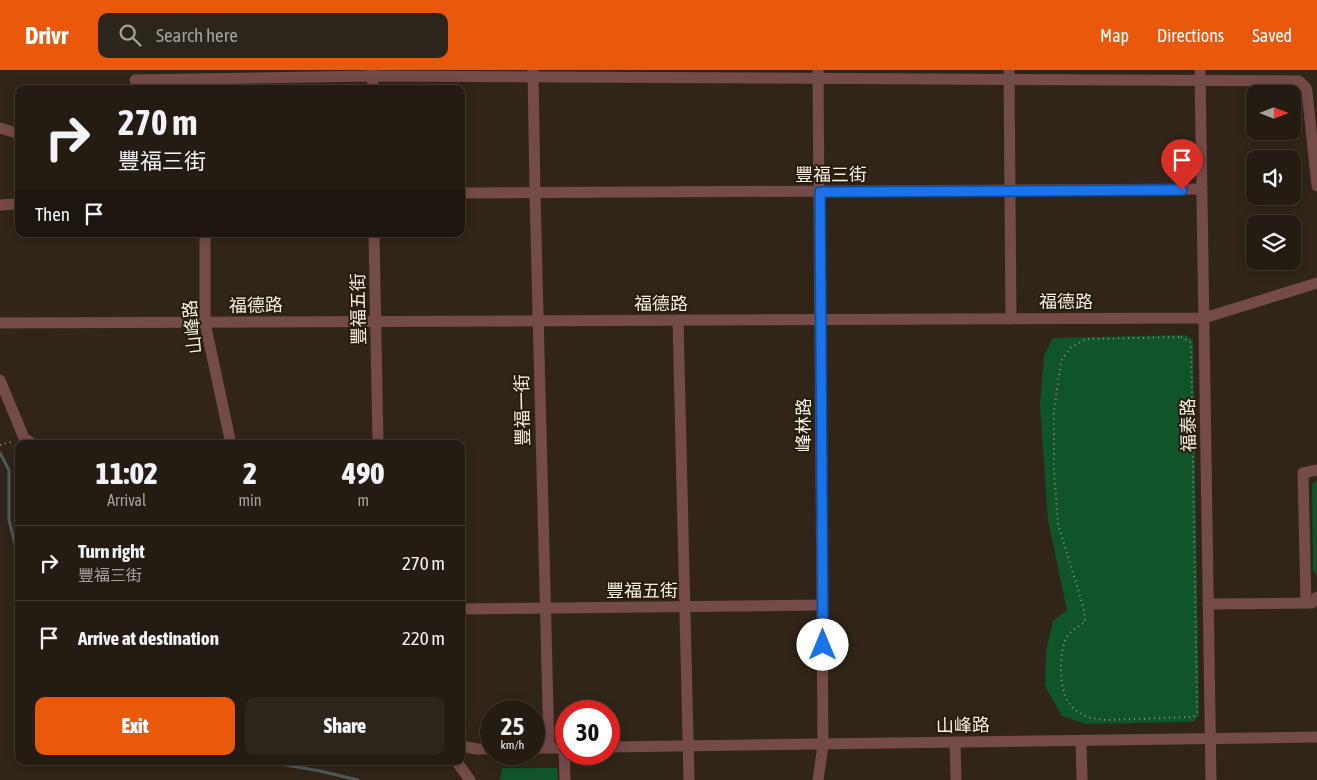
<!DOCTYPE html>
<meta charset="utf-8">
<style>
:root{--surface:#241c12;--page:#2c251b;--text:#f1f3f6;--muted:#a3a19f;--line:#413a32;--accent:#ea580c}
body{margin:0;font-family:"Asap Condensed","Noto Sans TC",sans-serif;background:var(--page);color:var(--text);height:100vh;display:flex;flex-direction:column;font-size:19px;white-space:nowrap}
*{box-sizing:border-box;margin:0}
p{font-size:16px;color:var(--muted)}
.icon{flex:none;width:28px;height:28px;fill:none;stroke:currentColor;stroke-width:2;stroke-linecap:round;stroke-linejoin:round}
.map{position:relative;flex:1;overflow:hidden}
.details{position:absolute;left:15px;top:370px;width:450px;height:325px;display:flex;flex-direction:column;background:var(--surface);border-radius:10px;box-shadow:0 2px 12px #0003,0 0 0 1px var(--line)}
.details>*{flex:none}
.top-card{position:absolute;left:15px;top:15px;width:450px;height:152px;border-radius:10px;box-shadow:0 2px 12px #0003,0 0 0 1px var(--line);background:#241c12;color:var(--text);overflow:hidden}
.needle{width:32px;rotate:90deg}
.controls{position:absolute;left:1246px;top:15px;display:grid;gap:10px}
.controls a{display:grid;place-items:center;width:55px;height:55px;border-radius:10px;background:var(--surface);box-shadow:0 2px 12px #0003,0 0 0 1px var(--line);font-size:25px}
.speed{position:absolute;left:480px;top:630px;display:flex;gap:10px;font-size:25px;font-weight:700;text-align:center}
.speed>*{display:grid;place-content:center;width:65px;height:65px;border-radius:50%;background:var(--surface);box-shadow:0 2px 12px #0003,0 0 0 1px var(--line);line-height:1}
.speed small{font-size:12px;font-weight:400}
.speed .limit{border:8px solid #d22;background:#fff;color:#111}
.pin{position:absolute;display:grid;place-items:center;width:42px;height:42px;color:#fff;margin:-51px -21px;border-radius:50% 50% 50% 0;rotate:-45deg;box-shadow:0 0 5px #0007}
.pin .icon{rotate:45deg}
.me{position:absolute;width:55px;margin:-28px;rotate:0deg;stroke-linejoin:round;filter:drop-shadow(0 0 4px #0008)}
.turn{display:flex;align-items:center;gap:18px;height:105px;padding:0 20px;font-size:22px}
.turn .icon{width:65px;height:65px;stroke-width:2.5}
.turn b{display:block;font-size:35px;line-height:42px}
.then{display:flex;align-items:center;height:48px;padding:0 20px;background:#0003;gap:10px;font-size:19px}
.eta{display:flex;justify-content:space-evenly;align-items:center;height:85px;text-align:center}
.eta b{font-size:30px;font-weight:800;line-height:35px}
.cta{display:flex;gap:10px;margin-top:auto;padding:10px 20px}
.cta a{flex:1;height:58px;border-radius:10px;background:var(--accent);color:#fff;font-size:20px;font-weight:800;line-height:58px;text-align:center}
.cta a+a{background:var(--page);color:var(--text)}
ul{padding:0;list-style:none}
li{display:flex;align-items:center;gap:15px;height:75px;padding:0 20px;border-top:1px solid var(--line)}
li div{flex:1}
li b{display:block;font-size:19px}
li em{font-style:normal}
header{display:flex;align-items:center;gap:30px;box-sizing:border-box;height:70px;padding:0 25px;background:var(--accent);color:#fff}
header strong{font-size:24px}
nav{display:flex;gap:28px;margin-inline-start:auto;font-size:18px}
.search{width:350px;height:45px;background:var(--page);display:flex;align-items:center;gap:12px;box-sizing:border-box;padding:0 18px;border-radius:10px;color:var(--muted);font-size:19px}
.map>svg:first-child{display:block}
.green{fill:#10542a}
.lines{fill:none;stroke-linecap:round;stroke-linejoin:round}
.stream{stroke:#4f5a58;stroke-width:3}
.path{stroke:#9a9186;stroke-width:2;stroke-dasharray:1 4;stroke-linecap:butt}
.minor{stroke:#744b48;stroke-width:11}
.route-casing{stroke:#114b97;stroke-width:12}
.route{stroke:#1a73e8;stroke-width:9}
.labels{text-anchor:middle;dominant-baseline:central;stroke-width:4;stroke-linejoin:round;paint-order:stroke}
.street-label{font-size:18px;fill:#f6efe6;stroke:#261b0f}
</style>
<header>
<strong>Drivr</strong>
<div class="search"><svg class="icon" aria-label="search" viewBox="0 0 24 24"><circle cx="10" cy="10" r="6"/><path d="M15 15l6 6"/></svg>Search here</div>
<nav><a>Map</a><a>Directions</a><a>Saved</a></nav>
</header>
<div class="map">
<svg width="1317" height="710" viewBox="0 0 1317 710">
<rect width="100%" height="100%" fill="#302518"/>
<g class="green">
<polygon points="1184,265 1193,269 1199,646 1193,652 1085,654 1062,646 1045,616 1046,581 1053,551 1067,540 1048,450 1040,335 1044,285 1053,268"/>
<polygon points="1317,410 1317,503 1316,504 1313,501 1312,414"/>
<polygon points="502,698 557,698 558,710 500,710"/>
</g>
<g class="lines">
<g class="stream">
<polyline points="0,383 9,400 9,450 19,490"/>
<polyline points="263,691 320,701 358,710"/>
</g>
<g class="path">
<path d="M1181 267 1190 272 1191 278 1197 643 1193 647 1106 650C1091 649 1077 645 1068 632 1059 619 1058 576 1069 564 1073 559 1080 556 1085 552L1084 539 1058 454 1054 400V341L1061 291 1070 278 1086 269Z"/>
<polyline points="0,375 14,371"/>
</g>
<g class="minor">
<polyline points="372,0 373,19"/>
<polyline points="533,0 535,123 549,678"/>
<polyline points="818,0 823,675 818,710"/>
<polyline points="1009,0 1011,249"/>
<polyline points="1200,0 1211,710"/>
<polyline points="135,10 373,6 1299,11 1306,18 1307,22 1317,116"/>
<polyline points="0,58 17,63 19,65"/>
<polyline points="461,123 1202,119"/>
<polyline points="0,135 19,134"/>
<polyline points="205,164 205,253 231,374"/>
<polyline points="374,164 378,374"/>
<polyline points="678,250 689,710"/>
<polyline points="0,253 1204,248 1317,213"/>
<polyline points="0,310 24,368 33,374"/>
<polyline points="1306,533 1303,403 1317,400"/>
<polyline points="1208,534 1312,533 1317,527"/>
<polyline points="461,539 822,535"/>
<polyline points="1081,671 1082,710"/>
<polyline points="955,672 956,710"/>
<polyline points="461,676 477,679 491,679"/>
<polyline points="609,677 1317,667"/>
<polyline points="534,678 566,678"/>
<polyline points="564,678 565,710"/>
<polyline points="456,691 470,710"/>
</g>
</g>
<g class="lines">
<g class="route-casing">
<polyline id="route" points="823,575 820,122 1182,120"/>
</g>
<use href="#route" class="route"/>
</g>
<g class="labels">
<g class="street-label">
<text x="831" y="104">豐福三街</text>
<text x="1066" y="231">福德路</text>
<text x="661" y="233">福德路</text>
<text transform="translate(256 235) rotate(-1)">福德路</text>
<text transform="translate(358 239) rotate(-91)">豐福五街</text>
<text transform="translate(192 257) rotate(-96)">山峰路</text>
<text transform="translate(522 340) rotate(-91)">豐福一街</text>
<text transform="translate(803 355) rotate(-90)">峰林路</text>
<text transform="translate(1188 355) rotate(-91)">福泰路</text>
<text x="642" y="520">豐福五街</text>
<text transform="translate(963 655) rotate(-1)">山峰路</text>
</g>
</g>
</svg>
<div class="controls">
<a><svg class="needle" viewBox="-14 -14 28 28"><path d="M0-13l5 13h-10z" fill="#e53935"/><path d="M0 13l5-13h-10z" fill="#a3a19f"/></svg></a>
<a><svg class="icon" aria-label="sound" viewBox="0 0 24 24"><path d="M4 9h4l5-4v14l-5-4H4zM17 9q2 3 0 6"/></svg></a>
<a><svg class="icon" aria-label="layers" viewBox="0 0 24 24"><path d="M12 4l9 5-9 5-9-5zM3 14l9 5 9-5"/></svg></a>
</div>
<div class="speed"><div>25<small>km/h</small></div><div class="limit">30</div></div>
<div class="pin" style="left:1182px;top:120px;background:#d93025"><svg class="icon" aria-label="arrive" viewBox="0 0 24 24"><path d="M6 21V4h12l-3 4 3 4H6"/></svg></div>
<svg class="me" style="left:823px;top:575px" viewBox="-20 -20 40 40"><circle r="19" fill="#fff"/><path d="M0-13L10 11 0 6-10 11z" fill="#1a73e8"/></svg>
<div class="top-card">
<div class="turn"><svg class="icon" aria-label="right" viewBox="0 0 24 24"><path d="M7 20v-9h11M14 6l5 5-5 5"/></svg><div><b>270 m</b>豐福三街</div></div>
<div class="then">Then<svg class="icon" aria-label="arrive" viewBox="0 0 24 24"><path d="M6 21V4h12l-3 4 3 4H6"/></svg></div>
</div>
<section class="details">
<div class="eta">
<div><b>11:02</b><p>Arrival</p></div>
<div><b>2</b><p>min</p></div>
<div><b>490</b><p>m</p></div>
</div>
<ul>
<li><svg class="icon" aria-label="right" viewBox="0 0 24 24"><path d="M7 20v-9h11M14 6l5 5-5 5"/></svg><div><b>Turn right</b><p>豐福三街</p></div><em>270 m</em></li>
<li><svg class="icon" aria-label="arrive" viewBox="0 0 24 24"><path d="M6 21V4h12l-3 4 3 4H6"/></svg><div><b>Arrive at destination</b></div><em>220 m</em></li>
</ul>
<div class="cta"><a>Exit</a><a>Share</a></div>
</section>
</div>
